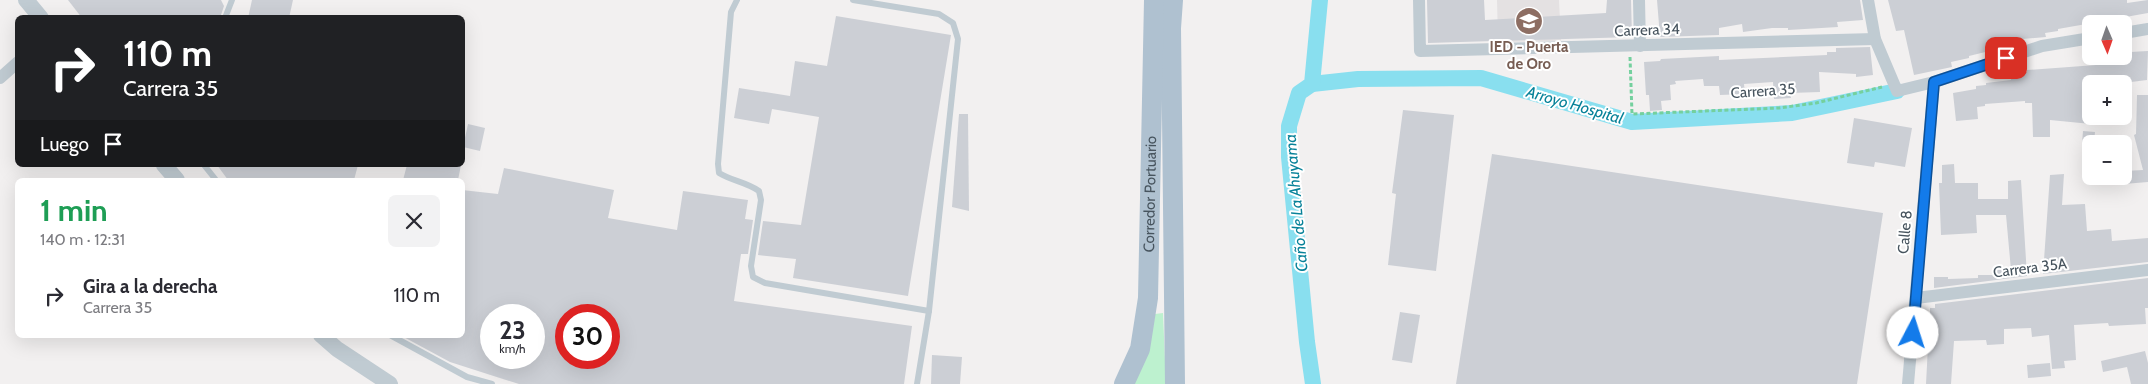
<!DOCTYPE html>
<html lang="es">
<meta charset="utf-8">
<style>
:root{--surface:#fff;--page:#f2f2f3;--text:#2b2b33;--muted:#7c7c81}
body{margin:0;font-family:Cabin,sans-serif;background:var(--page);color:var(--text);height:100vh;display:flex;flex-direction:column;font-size:19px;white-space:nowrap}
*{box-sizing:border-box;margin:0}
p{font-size:16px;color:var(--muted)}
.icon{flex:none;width:28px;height:28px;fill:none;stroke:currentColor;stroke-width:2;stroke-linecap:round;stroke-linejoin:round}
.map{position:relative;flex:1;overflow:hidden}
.details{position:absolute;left:15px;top:178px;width:450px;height:160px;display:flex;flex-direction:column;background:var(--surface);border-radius:8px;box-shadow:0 5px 20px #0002}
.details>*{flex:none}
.top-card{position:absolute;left:15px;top:15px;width:450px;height:152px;border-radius:8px;box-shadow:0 5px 20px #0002;background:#202124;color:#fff;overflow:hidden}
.needle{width:32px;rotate:178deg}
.tools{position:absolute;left:2082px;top:15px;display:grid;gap:10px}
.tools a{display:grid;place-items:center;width:50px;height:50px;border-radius:8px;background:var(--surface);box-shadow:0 5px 20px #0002;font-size:25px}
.speed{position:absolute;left:480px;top:304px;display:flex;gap:10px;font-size:25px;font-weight:700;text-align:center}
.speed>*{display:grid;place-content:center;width:65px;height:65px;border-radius:50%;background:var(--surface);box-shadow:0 5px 20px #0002;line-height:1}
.speed small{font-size:12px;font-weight:400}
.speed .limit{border:8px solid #d22;background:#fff;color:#111}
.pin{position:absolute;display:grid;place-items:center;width:42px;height:42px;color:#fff;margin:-21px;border-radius:10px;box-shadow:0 2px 8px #0006}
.me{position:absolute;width:55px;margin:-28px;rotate:5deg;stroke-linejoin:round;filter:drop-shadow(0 0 4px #0008)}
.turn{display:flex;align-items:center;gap:18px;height:105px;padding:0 25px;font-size:22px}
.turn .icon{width:65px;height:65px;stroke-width:2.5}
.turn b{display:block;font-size:35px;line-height:42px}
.then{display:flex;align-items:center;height:48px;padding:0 25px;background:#0003;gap:10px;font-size:19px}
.round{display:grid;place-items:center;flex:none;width:52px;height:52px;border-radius:8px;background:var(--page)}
.summary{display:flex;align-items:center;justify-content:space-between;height:85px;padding:0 25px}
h1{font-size:30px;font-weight:700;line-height:38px;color:#1e9e55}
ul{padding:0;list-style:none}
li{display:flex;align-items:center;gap:15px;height:65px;padding:0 25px}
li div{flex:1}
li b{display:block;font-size:19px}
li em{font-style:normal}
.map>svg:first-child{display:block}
.education{fill:#e4e1e2}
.green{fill:#bdf1cf}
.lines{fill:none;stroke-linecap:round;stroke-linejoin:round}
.canal{stroke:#89dfef;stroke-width:16}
.building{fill:#cccfd5;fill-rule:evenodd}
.path{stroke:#74d09e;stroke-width:3;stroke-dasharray:4 2.5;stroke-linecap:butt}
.service{stroke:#c0cbd2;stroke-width:6}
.minor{stroke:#c0cbd2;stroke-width:12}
.tertiary{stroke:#c0cbd2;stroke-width:16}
.primary{stroke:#afc1d0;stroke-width:20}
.route-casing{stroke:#0c5098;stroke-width:12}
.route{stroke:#137bea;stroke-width:9}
.labels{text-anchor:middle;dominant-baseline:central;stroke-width:4;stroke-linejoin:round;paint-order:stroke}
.street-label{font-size:15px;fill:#47545e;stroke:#fff}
.education-label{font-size:15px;font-weight:bold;fill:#785e54;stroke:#fff}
.water-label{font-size:16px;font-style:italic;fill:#088299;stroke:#fff}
</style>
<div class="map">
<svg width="2148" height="384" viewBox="0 0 2148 384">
<rect width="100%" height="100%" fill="#f2f0f0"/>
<polygon class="education" points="1497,0 1559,0 1561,41 1498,42"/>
<path class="green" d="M1163 313 1166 384H1133C1144 361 1152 339 1155 314Z"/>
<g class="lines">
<g class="canal">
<polyline points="1312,84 1358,79 1481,78 1632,122 1792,113 1897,91"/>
<polyline points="1313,384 1307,342 1289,157 1289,126 1299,93 1312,84 1320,0"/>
</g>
</g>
<g class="building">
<polygon points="68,0 221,0 224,6 220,18 82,18"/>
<polygon points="252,0 293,0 289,18 248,18"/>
<polygon points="1427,0 1484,0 1485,20 1606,13 1607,0 1631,0 1632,37 1428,43"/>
<polygon points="1657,0 1860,0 1863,20 1837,22 1838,27 1788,30 1788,28 1772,28 1743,32 1742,24 1719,28 1719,35 1660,37"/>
<polygon points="1888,0 2127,0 2127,3 2148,0 2148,13 2058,29 2058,31 2045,33 2046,37 2022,39 2022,43 1969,56 1969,58 1951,62 1952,67 1914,75 1904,30 1896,31"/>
<polygon points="836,16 951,35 908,296 793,278 796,259 758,255 763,221 801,225 819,117 772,109 769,124 734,118 739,88 790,96 795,61 827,66"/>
<polygon points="1870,47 1873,75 1856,77 1856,74 1819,72 1820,92 1790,93 1791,98 1774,99 1773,82 1744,84 1745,94 1720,95 1719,86 1704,86 1703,79 1675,81 1676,84 1670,85 1671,100 1661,101 1662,110 1650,111 1649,95 1646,95 1644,62 1660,61 1661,59 1719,56 1719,60 1827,55 1827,52 1836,52 1836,48"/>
<polygon points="2148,51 2147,80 2115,84 2091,84 2091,124 2050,120 2050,137 2033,137 2032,103 2025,103 2025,101 1985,104 1985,106 1977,107 1978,119 1956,121 1953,93 1976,89 1976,86 1986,85 1986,83 2011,80 2010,74 2027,72 2027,70 2096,65 2096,60 2131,58 2130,52"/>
<polygon points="2137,95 2148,95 2148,182 2124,184 2124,171 2143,170 2134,135 2136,134"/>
<polygon points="1403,110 1454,115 1436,271 1388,265 1396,194 1392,193"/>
<polygon points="959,114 968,114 969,211 952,207"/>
<polygon points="1854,118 1912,128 1905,167 1875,162 1874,167 1847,163"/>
<polygon points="468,124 485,128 480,151 463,147"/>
<polygon points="2083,131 2095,132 2094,144 2082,144"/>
<polygon points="1492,154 1883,213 1857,384 1456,384"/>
<polygon points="1954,164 1955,183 1978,183 1978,199 2008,199 2008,181 2021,180 2027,276 1934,288 1934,277 1948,277 1948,279 1978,278 1978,275 1992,275 1992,270 2011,270 2006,215 1976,215 1977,233 1941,235 1939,183 1942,183 1942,165"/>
<polygon points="217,165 358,165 354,180 228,180"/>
<polygon points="407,165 461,165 458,180 403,180"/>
<path d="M504 168 614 190 608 218 677 230 683 191 748 200 745 219 753 220 748 254H741L734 301 912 326 904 384H519L450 362 400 335H462V190L498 194ZM491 315H534V358H491ZM566 315H609V358H566Z"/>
<polygon points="2064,174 2062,205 2085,204 2087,231 2111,229 2112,241 2148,238 2148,262 2043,274 2050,175"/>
<polygon points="2148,278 2148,308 2145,308 2146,324 2109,326 2108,323 2074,325 2076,360 2064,361 2065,368 2052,369 2049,335 2032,337 2031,328 2004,329 2004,344 1987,345 1986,340 1954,341 1951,384 1926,384 1928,346 1930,346 1930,308 1935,308 1935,304"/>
<polygon points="1400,312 1420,315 1412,363 1392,360"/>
<polygon points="2145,351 2148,363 2148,384 2131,384 2127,367 2103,372 2101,361"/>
<polygon points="932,355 962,357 960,384 931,384"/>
<polygon points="2050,363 2051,376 2028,378 2027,365"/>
</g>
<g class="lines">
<polyline class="path" points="1630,57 1632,114 1779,108 1816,103 1882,87"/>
<g class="service">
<path d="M737 0 731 12 718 164 719 173C732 181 746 182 759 191L761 200 751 266 753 277 765 283 929 311 917 384"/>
<polyline points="853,0 939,14 953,23 958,39 929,311"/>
<polyline points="225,18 232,0"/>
<polyline points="204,165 216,180"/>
<polyline points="390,335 467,377 492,384"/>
</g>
<g class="minor">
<polyline points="1419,0 1420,51 1875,39"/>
<polyline points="1639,0 1640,46"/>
<polyline points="1868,0 1875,39 1897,91 1934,82 2042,46 2091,38"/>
<polyline points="2124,33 2148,29"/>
<polyline points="0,78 18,62"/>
<polyline points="1916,298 2148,270"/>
<polyline points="1908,384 1934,82"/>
</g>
<g class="tertiary">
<polyline points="26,0 41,18"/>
<polyline points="164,165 177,180"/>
<polyline points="321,335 337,349 390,384"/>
</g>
<g class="primary">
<polyline points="1173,0 1171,28 1175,384"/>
<path id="s1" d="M1124 384 1140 349 1148 298 1154 0"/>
</g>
</g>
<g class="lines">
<g class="route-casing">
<polyline id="route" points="1913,333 1934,82 2006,58"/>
</g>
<use href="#route" class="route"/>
</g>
<defs>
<g id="school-disc" transform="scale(1.4375)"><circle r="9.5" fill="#8d6e63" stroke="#fff"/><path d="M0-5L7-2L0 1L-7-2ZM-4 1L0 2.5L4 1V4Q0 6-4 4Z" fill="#fff"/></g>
</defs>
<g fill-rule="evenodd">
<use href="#school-disc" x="1529" y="21"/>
</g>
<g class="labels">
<g class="street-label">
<text transform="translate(1647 30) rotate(-2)">Carrera 34</text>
<text transform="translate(1763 91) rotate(-4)">Carrera 35</text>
<text stroke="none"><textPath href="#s1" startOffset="194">Corredor Portuario</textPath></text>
<text transform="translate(1905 232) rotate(-85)">Calle 8</text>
<text transform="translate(2030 268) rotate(-7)">Carrera 35A</text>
</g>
<g class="education-label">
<text x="1529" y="47">IED - Puerta<tspan x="1529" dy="17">de Oro</tspan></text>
</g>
<g class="water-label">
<text transform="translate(1575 105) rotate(16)">Arroyo Hospital</text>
<text transform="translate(1296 203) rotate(-95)">Caño de La Ahuyama</text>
</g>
</g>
</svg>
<div class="tools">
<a><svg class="needle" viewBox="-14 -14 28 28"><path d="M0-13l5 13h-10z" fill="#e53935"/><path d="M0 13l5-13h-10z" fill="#7c7c81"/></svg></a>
<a>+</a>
<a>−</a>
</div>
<div class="speed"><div>23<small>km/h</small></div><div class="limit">30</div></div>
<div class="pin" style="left:2006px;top:58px;background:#d93025"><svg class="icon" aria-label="arrive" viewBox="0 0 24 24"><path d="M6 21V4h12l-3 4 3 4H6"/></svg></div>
<svg class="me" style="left:1913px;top:333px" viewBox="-20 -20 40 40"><circle r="19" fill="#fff"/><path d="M0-13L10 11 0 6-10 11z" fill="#137bea"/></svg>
<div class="top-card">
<div class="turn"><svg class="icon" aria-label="right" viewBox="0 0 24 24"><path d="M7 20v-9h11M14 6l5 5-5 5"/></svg><div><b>110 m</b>Carrera 35</div></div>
<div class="then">Luego<svg class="icon" aria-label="arrive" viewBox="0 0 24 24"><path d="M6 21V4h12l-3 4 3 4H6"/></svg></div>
</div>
<section class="details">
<div class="summary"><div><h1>1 min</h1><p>140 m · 12:31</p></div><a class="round"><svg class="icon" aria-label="close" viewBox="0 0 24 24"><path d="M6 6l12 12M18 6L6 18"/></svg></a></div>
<ul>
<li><svg class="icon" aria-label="right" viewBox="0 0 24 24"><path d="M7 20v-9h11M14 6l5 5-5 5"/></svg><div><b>Gira a la derecha</b><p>Carrera 35</p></div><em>110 m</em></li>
</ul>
</section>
</div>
